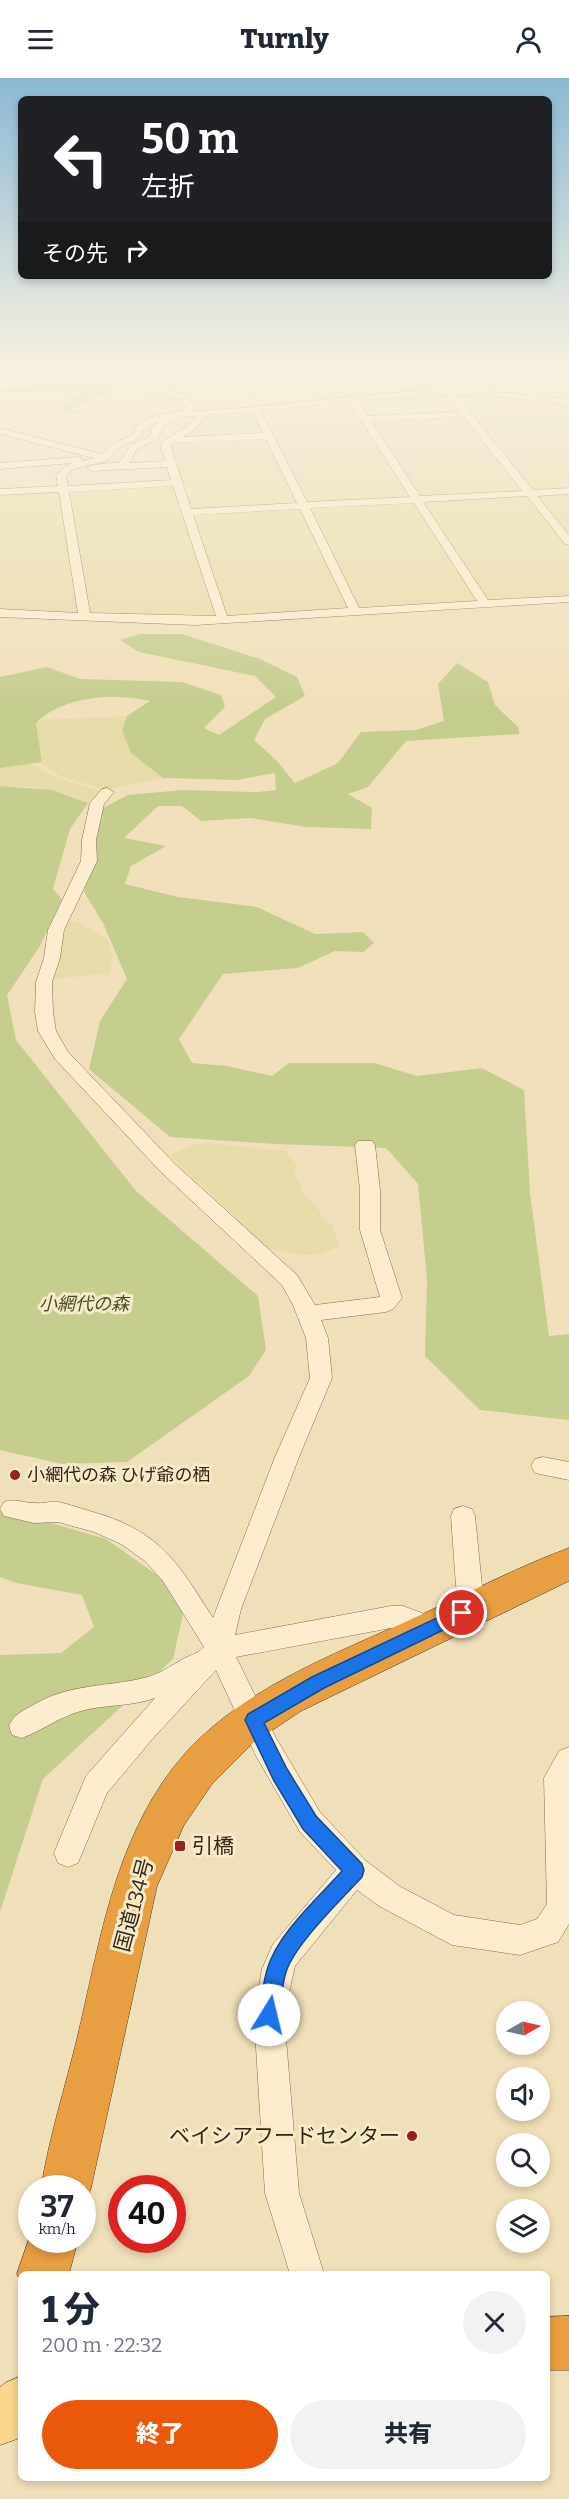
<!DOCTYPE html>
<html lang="ja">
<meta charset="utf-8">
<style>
:root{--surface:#fff;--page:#f2f2f3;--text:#1f2937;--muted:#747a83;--accent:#ea580c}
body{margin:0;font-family:Bitter,"Noto Sans JP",serif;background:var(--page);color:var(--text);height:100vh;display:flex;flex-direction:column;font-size:22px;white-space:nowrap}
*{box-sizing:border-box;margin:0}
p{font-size:20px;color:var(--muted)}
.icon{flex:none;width:33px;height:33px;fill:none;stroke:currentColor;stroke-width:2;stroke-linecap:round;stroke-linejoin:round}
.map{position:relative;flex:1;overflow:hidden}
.side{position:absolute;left:18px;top:2193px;width:532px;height:210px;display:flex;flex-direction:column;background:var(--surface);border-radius:9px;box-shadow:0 3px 9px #0003}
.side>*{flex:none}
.guide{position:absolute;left:18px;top:18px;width:534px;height:183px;border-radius:9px;box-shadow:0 3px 9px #0003;background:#202124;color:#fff;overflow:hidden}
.needle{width:39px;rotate:81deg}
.fabs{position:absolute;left:496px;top:1923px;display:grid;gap:12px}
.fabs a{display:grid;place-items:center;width:54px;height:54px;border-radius:50%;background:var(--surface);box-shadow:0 3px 9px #0003;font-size:30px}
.speed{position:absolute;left:18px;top:2097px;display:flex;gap:12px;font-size:30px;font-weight:700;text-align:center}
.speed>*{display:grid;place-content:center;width:78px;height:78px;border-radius:50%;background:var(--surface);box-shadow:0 3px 9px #0003;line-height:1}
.speed small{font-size:15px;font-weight:400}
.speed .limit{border:9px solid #d22;background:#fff;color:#111}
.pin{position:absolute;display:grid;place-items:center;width:51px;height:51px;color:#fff;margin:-26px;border:3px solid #fff;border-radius:50%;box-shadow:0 2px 6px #0007}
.me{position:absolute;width:66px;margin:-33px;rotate:9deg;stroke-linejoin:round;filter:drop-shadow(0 0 4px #0008)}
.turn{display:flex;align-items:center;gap:21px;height:126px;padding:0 24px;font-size:27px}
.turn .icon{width:78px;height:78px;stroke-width:2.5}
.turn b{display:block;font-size:42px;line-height:51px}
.then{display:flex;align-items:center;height:57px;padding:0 24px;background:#0003;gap:12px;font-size:22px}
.round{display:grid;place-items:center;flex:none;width:63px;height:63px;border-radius:32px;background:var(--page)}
.head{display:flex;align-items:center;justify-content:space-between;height:102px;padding:0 24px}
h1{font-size:36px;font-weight:800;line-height:45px}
.action{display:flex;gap:12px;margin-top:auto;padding:12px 24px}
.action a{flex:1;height:69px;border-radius:36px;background:var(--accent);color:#fff;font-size:24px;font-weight:800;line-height:69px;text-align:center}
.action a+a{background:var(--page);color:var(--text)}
header{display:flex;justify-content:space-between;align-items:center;height:78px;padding:0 24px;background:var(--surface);font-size:27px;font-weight:800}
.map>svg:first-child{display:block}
.farmland{fill:#e6dca7}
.green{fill:#c6ce8e}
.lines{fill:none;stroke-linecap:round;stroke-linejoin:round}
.minor-casing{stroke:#876f53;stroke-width:1}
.major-casing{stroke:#543d29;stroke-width:1}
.highway-casing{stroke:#543d29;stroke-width:1}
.minor{fill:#fbedcd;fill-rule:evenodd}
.major{fill:#f7d78d;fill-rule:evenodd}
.highway{fill:#e79f42;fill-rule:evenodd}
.route{fill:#1a73e8;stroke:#114b97;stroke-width:1.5}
.poi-dot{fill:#992021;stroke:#f7eac9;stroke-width:2}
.labels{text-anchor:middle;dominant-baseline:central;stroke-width:6;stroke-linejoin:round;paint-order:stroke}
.park-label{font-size:18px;font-style:italic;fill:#45531f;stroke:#f7eac9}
.poi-label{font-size:18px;fill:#352719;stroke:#f7eac9;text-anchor:start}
.near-poi-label{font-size:21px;fill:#352719;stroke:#f7eac9;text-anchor:start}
.near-street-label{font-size:21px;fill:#352719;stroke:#f7eac9}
</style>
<header><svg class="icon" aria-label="menu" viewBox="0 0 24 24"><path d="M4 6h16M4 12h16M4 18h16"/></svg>Turnly<svg class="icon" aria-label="person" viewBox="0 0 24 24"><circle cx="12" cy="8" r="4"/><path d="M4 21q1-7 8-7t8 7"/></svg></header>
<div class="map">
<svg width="569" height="2421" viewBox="0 0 569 2421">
<rect width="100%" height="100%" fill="#f0e0b9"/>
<g class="farmland">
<polygon points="454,316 483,316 497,334 492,334 495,338 569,334 569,520 227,541 0,533 0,415 180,406 169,364 195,350 205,337 253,334 261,348 370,343 357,322 420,318 421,319 414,321 419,328 461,326"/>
<polygon points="127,638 122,653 128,670 163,700 106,712 60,698 42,685 36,645 43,642"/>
<polygon points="30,685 55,699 99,713 88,725 67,716 35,709 0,708 0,689"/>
<polygon points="69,843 78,844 107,861 112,876 110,895 47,902 62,846"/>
<polygon points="209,1065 285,1073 297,1087 294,1096 302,1108 300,1112 319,1132 323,1142 331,1145 340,1168 321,1176 302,1177 268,1171 170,1077 193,1067"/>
</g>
<g class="green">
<polygon points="55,288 127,288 76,295 15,296"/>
<path d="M97 301 117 304C106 318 104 318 87 320V325L72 331 81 335 64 336 62 327 75 324 68 321 86 313 0 314V308Z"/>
<path d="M140 556H182L260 581 297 599 305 618 265 641 254 662 277 683 295 705 338 685 361 654 416 652 444 643 438 606 457 585 488 604 495 627 519 650V656L406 663 368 709 348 716 372 730 371 751 306 749 251 740 201 743 182 728H158L124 760 166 768 131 788 125 806 178 819 257 829 315 856 363 854 374 865 363 874 335 873 298 890 223 896 179 961 192 985 227 988 272 998 289 985H374L417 998 482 990 524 1012 530 1115 549 1258 569 1256V1342L480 1332 425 1278 427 1201 418 1106 386 1070 275 1066 170 1059 89 991 100 943 127 901 103 845 84 814 103 730 128 717 183 712 258 714 276 712 275 695 237 702 163 700 131 675 122 653 127 638 150 623C114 615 64 617 36 645L42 684 0 690V599L47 589 80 601 182 604 221 617 225 629 204 650 219 657 276 619 255 598 139 574 120 562Z"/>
<polygon points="0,708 52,712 88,725 70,751 53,811 62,821 40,868 7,917 16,962 136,1113 258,1218 266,1272 249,1298 127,1384 62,1386 0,1372"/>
<polygon points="0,1430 106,1461 187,1518 173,1581 43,1701 0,1834 0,1577 61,1575 94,1549 82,1517 16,1505 0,1499"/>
</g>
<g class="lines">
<g class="minor-casing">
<g id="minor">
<path d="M177 288H196L123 303 191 317 189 325 197 328 193 333C286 329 376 311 467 312L454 296 455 288H463L462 296 477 312 569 321V327L494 318 456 317 533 412 569 410V416L537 418 569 457V467L565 466 527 418 423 424 488 522 569 518V524L195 547 0 539V531L78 535 59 414 0 417V411L58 408 56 397 67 387 73 385 0 391V385L78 379 81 380 82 383 94 380 0 356V350L102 376 112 366 134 356 136 348 156 337 182 333 186 330 180 327 183 321 119 308 115 304 96 308 78 306 0 312V306L78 300 96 302ZM427 317H447L460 334 367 338 358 323ZM349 324 410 419 307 424 261 333ZM253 334 263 355 183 359 194 352 206 337ZM196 338 188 348 162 364 161 370 165 383 129 385 137 371 157 362C166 340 173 339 196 338ZM464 339 522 413 420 418 371 343ZM159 343 151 350 150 358 131 367 120 384 92 387 87 390 92 393 167 389 171 402 68 408 66 398 73 391 106 383 118 370 141 359 143 351ZM266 361 297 425 191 431 171 370V365ZM173 408 216 538 90 535 69 414ZM414 425 477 523 359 530 310 430ZM300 431 348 530 227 538 193 437Z"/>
<polygon points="516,288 525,288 534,300 533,302 477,305 473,302 477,299 524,298"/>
<path d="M107 710 114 714 104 726 96 762 97 783 64 852 60 880 52 904 53 934 56 953 68 974 175 1086 297 1197 315 1227 380 1219 360 1152V1112L355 1067 358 1063H372L375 1067 380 1112V1152L402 1220 393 1231 386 1234 321 1242 328 1260 332 1300 299 1379 241 1531 235 1557 391 1528H403L440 1542 444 1550 440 1558 431 1561 402 1550H391L236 1579 276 1660 320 1734 365 1782 399 1808 454 1837 520 1847 537 1841 547 1826 544 1700 559 1673 569 1669V1846L558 1864 520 1877 452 1867 379 1828 357 1812 295 1888 284 1937 299 2115 324 2196H290L265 2115 254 1937 262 1891 273 1866 336 1792 300 1754 256 1678 216 1592 155 1658 107 1715 78 1785 68 1789 58 1785 54 1775 86 1698 155 1620C131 1629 105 1626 81 1633 59 1639 43 1652 22 1660L12 1657 9 1648C13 1638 19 1635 28 1630 68 1605 101 1610 144 1600 159 1597 171 1587 185 1580 193 1576 197 1576 204 1569L163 1503 145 1483 121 1466 94 1454 58 1444 34 1445 4 1438 0 1431 4 1424C15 1420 23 1425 35 1425 42 1426 50 1423 58 1424 69 1426 82 1431 93 1434 160 1453 178 1485 213 1540L275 1379 310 1300 306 1260 293 1227 282 1207 161 1094 55 981 38 953 35 934 36 904 44 880 48 852 81 783 82 762 90 725 102 711Z"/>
<polygon points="543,1379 569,1384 569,1402 535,1395 531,1388 535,1381"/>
<polygon points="463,1428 472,1431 475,1438 482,1508 490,1527 486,1535 477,1538 468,1535 456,1508 451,1438 454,1431"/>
</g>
</g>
<g class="major-casing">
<polygon id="major" points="21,2298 21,2356 17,2361 0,2367 0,2309 5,2305"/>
</g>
<g class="highway-casing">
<g id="highway">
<path d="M569 1470V1503L301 1633 253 1665 212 1706 184 1747 157 1808 91 2110 84 2128 82 2110H41C49 2060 65 2010 77 1961 99 1869 113 1768 173 1690 234 1611 337 1576 425 1535 472 1513 520 1488 569 1470Z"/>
<polygon points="32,2152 32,2162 78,2162 69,2196 21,2196 21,2205 17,2196"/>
<polygon points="569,2238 569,2292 548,2292 548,2239"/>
</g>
</g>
<use href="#minor" class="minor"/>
<use href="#major" class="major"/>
<use href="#highway" class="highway"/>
</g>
<linearGradient id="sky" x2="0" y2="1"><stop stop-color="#8ab9d4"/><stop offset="0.46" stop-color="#f8f1e0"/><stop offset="1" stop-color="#f8f1e0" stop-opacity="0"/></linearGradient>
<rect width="569" height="627" fill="url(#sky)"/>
<path class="route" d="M462 1528 468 1530 470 1535 468 1540 324 1610 264 1645 287 1691 316 1738 362 1786 364 1792 362 1799C341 1822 295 1866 286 1894 281 1910 282 1928 276 1944L269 1947 262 1944 259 1937C261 1922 263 1906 267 1892 277 1856 318 1820 342 1793L303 1751 274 1703 245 1642 248 1636 312 1599Z"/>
<g class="poi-dot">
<circle cx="15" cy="1397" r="6"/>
<rect x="174" y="1762" width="12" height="12" rx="3"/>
<circle cx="412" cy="2058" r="6"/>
</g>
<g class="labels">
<g class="park-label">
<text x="84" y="1226">小網代の森</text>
</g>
<g class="poi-label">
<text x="27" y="1397">小網代の森 ひげ爺の栖</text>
</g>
<g class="near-poi-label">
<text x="192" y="1768">引橋</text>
<text x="400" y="2058" text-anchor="end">ベイシアフードセンター</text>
</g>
<g class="near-street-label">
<text transform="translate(134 1827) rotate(-75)">国道134号</text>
</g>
</g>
</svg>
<div class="fabs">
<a><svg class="needle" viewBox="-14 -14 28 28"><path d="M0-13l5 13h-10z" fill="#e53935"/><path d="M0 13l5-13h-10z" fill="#747a83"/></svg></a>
<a><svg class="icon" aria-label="sound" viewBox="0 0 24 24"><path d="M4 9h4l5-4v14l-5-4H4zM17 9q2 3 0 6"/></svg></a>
<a><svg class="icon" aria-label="search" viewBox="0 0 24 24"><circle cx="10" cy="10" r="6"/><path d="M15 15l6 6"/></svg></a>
<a><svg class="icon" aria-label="layers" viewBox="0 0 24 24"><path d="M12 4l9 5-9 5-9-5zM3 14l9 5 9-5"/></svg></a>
</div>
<div class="speed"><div>37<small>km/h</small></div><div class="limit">40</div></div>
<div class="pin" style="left:462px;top:1535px;background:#d93025"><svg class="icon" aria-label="arrive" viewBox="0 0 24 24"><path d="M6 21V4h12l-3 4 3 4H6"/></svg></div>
<svg class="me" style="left:269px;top:1937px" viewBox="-20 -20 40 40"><circle r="19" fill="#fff"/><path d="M0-13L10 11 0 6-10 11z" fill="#1a73e8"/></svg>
<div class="guide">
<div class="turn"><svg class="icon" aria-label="left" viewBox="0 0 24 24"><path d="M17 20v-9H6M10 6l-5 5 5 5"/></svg><div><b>50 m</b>左折</div></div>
<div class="then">その先<svg class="icon" aria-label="right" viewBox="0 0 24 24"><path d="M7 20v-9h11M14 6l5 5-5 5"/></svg></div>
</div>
<section class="side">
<div class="head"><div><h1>1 分</h1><p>200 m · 22:32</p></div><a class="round"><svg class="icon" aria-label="close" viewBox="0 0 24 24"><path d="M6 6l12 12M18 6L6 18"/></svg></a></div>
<div class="action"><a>終了</a><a>共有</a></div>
</section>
</div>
